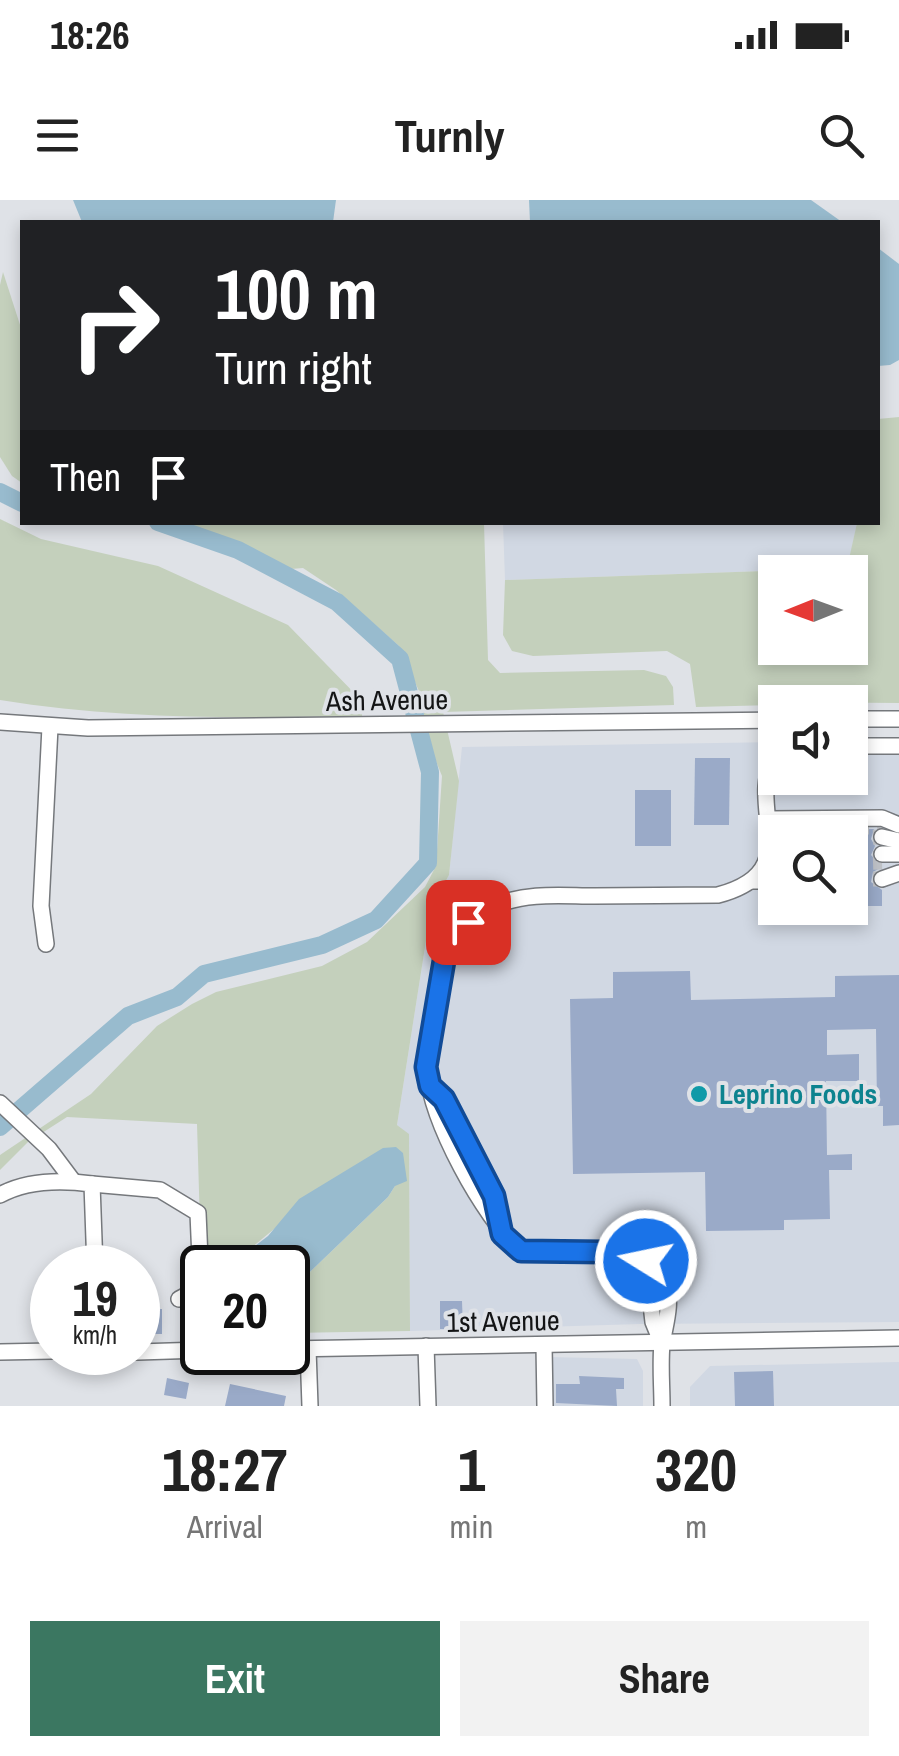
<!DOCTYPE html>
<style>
:root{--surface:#fff;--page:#f2f2f2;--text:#222;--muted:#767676;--accent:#3b7761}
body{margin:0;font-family:"Archivo Narrow",sans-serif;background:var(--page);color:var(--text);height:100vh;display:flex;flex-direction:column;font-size:38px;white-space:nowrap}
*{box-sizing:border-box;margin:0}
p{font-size:32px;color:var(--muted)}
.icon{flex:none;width:55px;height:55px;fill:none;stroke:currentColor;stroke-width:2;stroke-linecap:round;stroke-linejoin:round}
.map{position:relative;height:1206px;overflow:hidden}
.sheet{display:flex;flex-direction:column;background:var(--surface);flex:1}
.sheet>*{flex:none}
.guide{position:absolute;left:20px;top:20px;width:860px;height:305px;border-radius:0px;box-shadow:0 5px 15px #0003;background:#202124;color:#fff;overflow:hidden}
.needle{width:65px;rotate:269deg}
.fabs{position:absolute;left:758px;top:355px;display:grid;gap:20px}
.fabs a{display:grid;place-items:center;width:110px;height:110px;border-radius:0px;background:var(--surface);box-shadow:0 5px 15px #0003;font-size:50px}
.speed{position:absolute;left:30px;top:1045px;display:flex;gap:20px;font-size:50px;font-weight:700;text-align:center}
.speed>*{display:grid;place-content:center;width:130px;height:130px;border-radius:50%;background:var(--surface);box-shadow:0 5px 15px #0003;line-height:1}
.speed small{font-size:25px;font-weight:400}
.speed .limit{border:5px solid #111;border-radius:15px;background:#fff;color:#111}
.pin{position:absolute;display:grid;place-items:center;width:85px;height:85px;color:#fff;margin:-42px;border-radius:20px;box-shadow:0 5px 15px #0006}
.me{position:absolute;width:110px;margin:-55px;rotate:280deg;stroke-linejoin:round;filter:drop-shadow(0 0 8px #0008)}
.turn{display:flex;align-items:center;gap:35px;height:210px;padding:0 30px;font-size:45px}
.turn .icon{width:130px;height:130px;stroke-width:2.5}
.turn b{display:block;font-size:70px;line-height:85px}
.then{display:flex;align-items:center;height:95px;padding:0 30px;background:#0003;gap:20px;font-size:38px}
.eta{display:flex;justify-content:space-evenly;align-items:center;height:170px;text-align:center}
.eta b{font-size:60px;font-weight:700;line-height:70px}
.action{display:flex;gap:20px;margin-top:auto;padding:20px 30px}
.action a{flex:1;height:115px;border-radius:0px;background:var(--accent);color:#fff;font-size:40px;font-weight:700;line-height:115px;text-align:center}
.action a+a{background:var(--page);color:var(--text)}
.status{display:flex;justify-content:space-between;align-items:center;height:70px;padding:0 50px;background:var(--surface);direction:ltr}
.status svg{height:28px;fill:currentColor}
header{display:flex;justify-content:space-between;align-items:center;height:130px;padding:0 30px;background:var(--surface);font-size:45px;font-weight:700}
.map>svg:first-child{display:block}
.built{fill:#d1d8e3;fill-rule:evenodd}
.green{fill:#c4d0bc;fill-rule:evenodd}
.water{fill:#98bbce}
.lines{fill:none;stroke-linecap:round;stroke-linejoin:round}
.river{stroke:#98bbce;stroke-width:18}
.building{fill:#9aaac8}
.minor-tunnel{stroke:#c0c3c8;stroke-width:15;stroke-dasharray:15 8;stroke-linecap:butt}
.minor-casing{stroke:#75787c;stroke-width:18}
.minor{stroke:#fff;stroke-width:15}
.route-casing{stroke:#114b97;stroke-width:25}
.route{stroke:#1a73e8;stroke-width:18}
.culture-dot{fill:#0f9aa8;stroke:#dfe2e7;stroke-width:4}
.labels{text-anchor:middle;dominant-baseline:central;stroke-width:8;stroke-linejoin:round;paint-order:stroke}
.street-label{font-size:28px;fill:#131415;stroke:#dfe2e7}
.culture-label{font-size:28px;font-weight:bold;fill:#0d838f;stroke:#dfe2e7;text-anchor:start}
</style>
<div class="status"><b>18:26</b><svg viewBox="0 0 49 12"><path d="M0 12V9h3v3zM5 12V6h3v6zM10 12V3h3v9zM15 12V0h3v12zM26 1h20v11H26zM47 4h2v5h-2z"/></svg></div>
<header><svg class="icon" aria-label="menu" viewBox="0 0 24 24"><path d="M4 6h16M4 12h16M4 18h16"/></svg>Turnly<svg class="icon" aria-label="search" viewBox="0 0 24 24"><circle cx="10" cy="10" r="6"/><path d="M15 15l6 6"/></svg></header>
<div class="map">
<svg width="899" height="1206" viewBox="0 0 899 1206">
<rect width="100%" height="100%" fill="#dfe2e7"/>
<g class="built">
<polygon points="503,323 857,323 848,368 505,380"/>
<path d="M899 540V1122L641 1124 410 1131 409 935 397 925 431 709 449 675 462 547 775 542V578H850V541ZM775 632H850V708H775Z"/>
<polygon points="547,1157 637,1159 643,1171 643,1206 548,1206"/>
<polygon points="899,1162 899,1206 690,1206 690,1187 710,1166"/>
</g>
<g class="green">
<polygon points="3,72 22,131 22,283 12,276 0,257 0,85"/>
<path d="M899 217V503L775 502V505L696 507 690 464 667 451 533 456 512 451 503 435 505 380 847 368 857 323 878 322V219ZM850 372V448H775V372Z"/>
<path d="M0 319 41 339 158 366 288 425 363 502 362 516C240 518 121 520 0 500Z"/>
<polygon points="170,323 484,323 488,460 500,473 644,470 666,476 673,487 674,505 443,512 459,581 449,675 431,709 397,925 409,934 410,1131 288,1133 288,1093 388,997 395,986 279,1025 228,1067 202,1068 202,1092 197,924 67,917 28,942 0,970 0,955 91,894 157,826 192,804 216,792 322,766 367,742 425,687 436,666 442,576 427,539 422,498 399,446 336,390 303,368 291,369 234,343"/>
</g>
<g class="water">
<polygon points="73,0 336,0 333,22 82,22"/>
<polygon points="529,0 811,0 842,22 530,22"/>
<polygon points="878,48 899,64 899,160 890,165 878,166"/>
<polygon points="396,947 403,953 407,981 395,986 388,997 288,1093 288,1068 228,1067 268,1036 299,999 383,948"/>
</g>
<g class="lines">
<g class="river">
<polyline points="0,292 22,303"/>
<polyline points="0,927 128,816 177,797 204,774 322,745 376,720 428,663 430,572 400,459 337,402 238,350 158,322"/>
</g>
</g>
<g class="building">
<polygon points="695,558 730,558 729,625 694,625"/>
<rect x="635" y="590" width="36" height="56"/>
<polygon points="874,629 871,639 875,646 871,655 882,667 873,672 871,682 882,690 882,706 850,706 850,632 831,632 831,630"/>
<polygon points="690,771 691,800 835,797 835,776 899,775 899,925 883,926 883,906 877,906 876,829 827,830 827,855 859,854 859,881 826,881 827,955 852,954 852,970 829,970 830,1019 784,1020 784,1030 706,1031 705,972 573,974 570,799 613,798 613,772"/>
<polygon points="440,1101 462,1101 463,1129 440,1129"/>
<polygon points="162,1109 162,1134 140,1134 139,1110"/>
<polygon points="773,1171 774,1206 735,1206 734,1172"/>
<polygon points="579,1176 624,1178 624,1189 616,1189 617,1206 556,1203 556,1184 580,1184"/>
<polygon points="167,1178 189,1183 186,1199 164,1195"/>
<polygon points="230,1184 286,1196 284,1206 225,1206"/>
</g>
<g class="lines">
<g class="minor-tunnel">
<polyline points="831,627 882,627"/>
<polyline points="850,638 882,637"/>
<polyline points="850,663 882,662"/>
<polyline points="850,679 882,679"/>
</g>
<g class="minor-casing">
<g id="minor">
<polyline points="850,519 899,519"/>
<polyline points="0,522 88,528 775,520"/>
<polyline points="850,546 899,546"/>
<polyline points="769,619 882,618 899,625"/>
<polyline points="882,637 899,641"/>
<polyline points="882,654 899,654"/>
<polyline points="882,679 899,673"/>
<polyline points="752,681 775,681"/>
<polyline points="46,744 41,706 50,527"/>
<path d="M430 885C458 912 491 984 500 1023"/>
<polyline points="0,903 49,949 73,981"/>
<polyline points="92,984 160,990 198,1013 201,1082 194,1091 179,1099"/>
<path d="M0 995C27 980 62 980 92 984L95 1068"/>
<polyline points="646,1061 653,1122 662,1144"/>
<polyline points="544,1145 545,1206"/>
<polyline points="426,1146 428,1206"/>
<polyline points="288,1149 899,1138"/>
<polyline points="308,1149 310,1206"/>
<polyline points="0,1152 52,1151"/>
<polyline points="101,1152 136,1152"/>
<polyline points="138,1152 202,1150"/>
<path d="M662 1206C662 1186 660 1164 662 1144 665 1125 673 1102 665 1083 648 1043 557 1052 521 1051 482 1016 432 923 427 871 425 847 434 819 438 795 446 752 451 723 497 705 528 692 562 696 595 696 636 696 677 695 718 695 809 671 744 607 775 557"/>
</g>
</g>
<use href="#minor" class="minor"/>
</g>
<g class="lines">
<g class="route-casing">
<polyline id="route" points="468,722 446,749 426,867 430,886 444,899 494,996 502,1034 521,1051 604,1052 646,1061"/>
</g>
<use href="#route" class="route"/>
</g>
<circle class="culture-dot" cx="699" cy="894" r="10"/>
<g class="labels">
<g class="street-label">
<text transform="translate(387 500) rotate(-1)">Ash Avenue</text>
<text transform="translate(503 1121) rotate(-1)">1st Avenue</text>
</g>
<g class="culture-label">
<text x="719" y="894">Leprino Foods</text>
</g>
</g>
</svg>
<div class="fabs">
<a><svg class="needle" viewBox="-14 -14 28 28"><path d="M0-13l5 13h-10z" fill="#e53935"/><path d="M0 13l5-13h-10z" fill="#767676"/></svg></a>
<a><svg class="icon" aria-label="sound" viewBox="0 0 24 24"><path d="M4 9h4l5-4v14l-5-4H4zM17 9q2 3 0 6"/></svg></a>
<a><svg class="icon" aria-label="search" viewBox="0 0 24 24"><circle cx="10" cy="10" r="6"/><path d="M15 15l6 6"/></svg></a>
</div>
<div class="speed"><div>19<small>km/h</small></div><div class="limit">20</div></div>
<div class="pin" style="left:468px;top:722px;background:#d93025"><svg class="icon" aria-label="arrive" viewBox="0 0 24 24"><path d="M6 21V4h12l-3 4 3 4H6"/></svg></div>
<svg class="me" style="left:646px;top:1061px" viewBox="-20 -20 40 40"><circle r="17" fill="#1a73e8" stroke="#fff" stroke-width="3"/><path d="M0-11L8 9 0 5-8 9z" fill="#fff"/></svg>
<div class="guide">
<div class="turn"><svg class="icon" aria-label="right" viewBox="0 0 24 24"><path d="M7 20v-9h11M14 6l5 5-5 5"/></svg><div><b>100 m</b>Turn right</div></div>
<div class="then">Then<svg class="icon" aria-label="arrive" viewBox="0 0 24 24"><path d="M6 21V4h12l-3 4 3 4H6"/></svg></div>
</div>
</div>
<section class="sheet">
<div class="eta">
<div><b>18:27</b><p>Arrival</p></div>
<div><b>1</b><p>min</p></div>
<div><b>320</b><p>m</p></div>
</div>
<div class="action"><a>Exit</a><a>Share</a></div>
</section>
